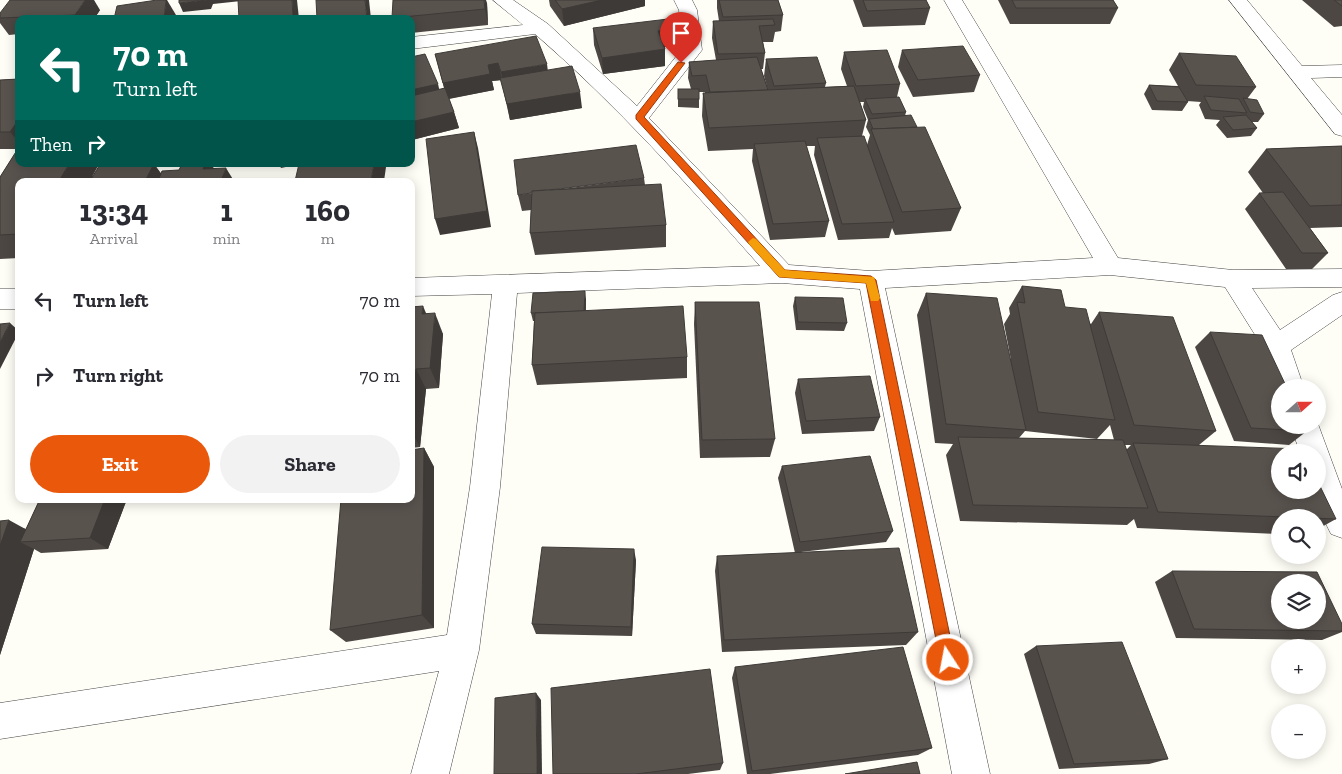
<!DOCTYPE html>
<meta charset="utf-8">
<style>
:root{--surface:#fff;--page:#f2f2f3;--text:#2b2b33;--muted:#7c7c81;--accent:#ea580c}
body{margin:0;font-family:"Zilla Slab",serif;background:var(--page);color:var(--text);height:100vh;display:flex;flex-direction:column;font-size:19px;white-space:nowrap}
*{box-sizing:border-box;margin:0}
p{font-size:16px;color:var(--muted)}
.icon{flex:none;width:28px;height:28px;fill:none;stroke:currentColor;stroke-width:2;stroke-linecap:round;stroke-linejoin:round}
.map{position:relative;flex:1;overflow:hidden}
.drawer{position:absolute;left:15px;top:178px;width:400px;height:325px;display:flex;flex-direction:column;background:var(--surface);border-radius:10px;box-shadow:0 2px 12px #0003}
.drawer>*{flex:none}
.guide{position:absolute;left:15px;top:15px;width:400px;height:152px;border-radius:10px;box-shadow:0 2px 12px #0003;background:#00695c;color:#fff;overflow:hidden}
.needle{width:32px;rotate:69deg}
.fabs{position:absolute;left:1271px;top:379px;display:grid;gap:10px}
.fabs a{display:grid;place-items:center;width:55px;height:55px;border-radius:50%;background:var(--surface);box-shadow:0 2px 12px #0003;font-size:25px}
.pin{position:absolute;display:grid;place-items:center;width:42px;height:42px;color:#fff;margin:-51px -21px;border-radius:50% 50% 50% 0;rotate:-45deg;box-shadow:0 0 5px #0007}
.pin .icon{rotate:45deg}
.me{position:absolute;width:55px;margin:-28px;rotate:349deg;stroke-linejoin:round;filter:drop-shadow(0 0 4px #0008)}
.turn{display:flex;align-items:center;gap:18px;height:105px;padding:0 15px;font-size:22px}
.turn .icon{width:65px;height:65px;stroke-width:2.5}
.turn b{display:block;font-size:35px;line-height:42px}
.then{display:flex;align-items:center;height:48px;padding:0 15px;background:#0003;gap:10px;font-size:19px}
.eta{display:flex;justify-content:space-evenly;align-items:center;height:85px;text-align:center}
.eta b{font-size:30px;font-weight:800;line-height:35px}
.button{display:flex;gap:10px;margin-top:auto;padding:10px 15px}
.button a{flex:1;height:58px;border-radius:30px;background:var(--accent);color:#fff;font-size:20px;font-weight:800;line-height:58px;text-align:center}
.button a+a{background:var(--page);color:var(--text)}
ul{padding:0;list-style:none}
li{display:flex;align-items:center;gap:15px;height:75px;padding:0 15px}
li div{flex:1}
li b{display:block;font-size:19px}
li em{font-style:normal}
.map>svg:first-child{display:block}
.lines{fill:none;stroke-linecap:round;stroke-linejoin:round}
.street-casing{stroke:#444;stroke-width:1}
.street{fill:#fff;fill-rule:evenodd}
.wall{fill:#4d4743;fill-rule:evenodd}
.shaded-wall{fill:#3e3a37}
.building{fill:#59534e;stroke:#3e3a37;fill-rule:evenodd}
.route{fill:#ea580c;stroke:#983908}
.slow{fill:#f59e0b}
</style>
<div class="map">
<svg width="1342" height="774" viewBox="0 0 1342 774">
<rect width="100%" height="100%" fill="#fefdf6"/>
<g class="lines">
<g class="street-casing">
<g id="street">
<path d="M493 0H513L548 24 637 106 682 49 679 10 674 0H692L697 10 702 50 649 118 789 265 871 271 1093 258 944 0H962L1118 258 1233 270 1342 269V287L1252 288 1280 330 1333 295 1342 292V315L1291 350 1304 388H1280V396L1264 349 1225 287 1110 275 885 288 990 774H952L860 289 782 283 517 293 500 487 479 650 449 774H411L439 671 0 739V703L447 635 470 487 492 294 411 296V278L760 266C688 185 617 105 535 34L411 49V37L523 25Z"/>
<polygon points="1229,0 1247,0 1302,66 1342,65 1342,77 1311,78 1342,115 1342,136 1335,134"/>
<rect x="0" y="289" width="19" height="20"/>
<polygon points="1318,424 1342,489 1342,538 1331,534 1320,512 1312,490 1318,490 1318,452 1300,452 1290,425"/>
</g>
</g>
<use href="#street" class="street"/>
</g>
<g class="wall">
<polygon points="549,0 645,0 645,6 564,26 550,6"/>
<path d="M717 0H778L783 15 781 31 775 32 773 42H763L765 53 763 69H761L768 90 764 76 766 59 826 83 825 87 847 86 841 69 844 52 900 84 897 97 906 112 905 116 917 127 961 208 951 231 895 235 892 228 889 238 838 240 814 155 815 146H806L829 221 825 237 770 240 752 161 753 149 708 151 702 116 703 93H705V92H699V108L678 107V89H691L688 78 689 62 716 60 712 38 713 21H719L717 8ZM860 102H864L863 107 868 120 866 127 870 135 867 145 862 136 866 120Z"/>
<polygon points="853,0 926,0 930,8 925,25 863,27"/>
<polygon points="998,0 1113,0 1118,8 1110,24 1010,24"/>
<polygon points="1302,0 1342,0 1342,26 1334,27"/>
<polygon points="487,3 488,25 411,33 411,19 392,19 392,18"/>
<polygon points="100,10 94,19 19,19 19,34 9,35 0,23 0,13"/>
<polygon points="593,28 672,29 672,46 664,47 665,49 665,66 603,74 594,45"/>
<polygon points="902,50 980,75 974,92 913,97 898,67"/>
<polygon points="1179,53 1256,87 1247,99 1264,114 1258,122 1252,122 1257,128 1251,136 1227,138 1216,125 1220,120 1205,119 1199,105 1201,102 1187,101 1188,102 1182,111 1152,110 1144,94 1149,85 1178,86 1169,70"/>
<polygon points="435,54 548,70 582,108 510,120 501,80 492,81 494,90 449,99 454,112 459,128 412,140 411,137 411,57 439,90 444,88"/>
<polygon points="19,79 19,164 93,176 122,165 121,164 154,164 161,174 179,170 182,164 211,164 214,169 234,181 19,181 19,258 0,259 0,177 18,149 0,149 0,80"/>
<polygon points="1342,146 1342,227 1310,228 1328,253 1312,269 1286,269 1245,209 1259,193 1263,193 1248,172 1266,149"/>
<polygon points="644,178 645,185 666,225 666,247 535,255 530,233 531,210 522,211 518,195"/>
<path d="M1022 286 1065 307 1091 324 1099 312 1216 431 1199 445 1336 519 1318 529V518H1280V534L1137 528 1134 519 1127 525 960 521 946 455 953 444 935 443 917 315 926 293 1011 360 1004 324 1010 314 1009 308ZM1110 425 1114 440 1019 438 1025 431 1097 439ZM1125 445H1131L1126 450Z"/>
<polygon points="795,297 847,323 844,331 796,330 793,306"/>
<polygon points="586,299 586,311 687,357 687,378 537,385 532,365 534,321 533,321 531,313"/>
<polygon points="695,302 775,439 770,457 700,458 694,324"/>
<polygon points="411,307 426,314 443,334 439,388 426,389 420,447 411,448"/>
<polygon points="1210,332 1307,431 1289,445 1234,441 1195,347"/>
<polygon points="798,379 880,417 874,431 802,434 795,393"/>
<polygon points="424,448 434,467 434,628 346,642 330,630"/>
<polygon points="782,466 893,531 886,542 801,552 918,632 906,645 722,652 715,571 717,556 795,553 778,478"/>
<polygon points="40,499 127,499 108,549 41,553 34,549 0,655 0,521 26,529"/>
<polygon points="636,560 632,636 536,634 532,624"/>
<polygon points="1172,571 1342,624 1342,632 1322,640 1176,638 1155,582"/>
<polygon points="1036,646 1168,759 1149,764 1059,769 1024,654"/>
<polygon points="735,667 932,748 918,755 770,774 747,774 732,678"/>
<polygon points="723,763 720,770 688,774 553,774"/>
</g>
<g class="shaded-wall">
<polygon points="85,0 94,0 100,10 94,19 78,19 75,15"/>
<polygon points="166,0 167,0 176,15 175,19 164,19"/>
<polygon points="207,0 242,0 241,1 213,4 211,9 183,12 179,3"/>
<polygon points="292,0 297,0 299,19 293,19"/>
<polygon points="365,0 369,0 371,19 367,19"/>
<polygon points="484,0 486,0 487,3 488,25 485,9"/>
<polygon points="602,0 645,0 645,6 564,26 562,9"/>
<polygon points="672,29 672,46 658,48 658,31"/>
<polygon points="665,49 665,66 603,74 602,58"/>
<polygon points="498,63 502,80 492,81 494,90 447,99 443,83 488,65"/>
<polygon points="547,64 549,80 505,88 501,72"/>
<polygon points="438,84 442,101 411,108 411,90"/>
<polygon points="580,92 582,108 510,120 507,104"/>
<polygon points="454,112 459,128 412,140 411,137 411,122"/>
<polygon points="19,119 19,142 10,132"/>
<polygon points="474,132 478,148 491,227 440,235 435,219"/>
<polygon points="69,164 99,164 90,181 59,181"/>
<polygon points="154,164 166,180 165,181 145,181"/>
<polygon points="205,164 211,164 218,175 203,169"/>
<polygon points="279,164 300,164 281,168"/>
<polygon points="374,164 385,164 386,167 384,181 371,181"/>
<polygon points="226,168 234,181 221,181"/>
<polygon points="585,291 586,299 585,320 584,312"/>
<polygon points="423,306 432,327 422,314"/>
<polygon points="435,313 443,334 439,388 430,368"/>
<polygon points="10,323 19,331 19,332 0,369 0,342"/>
<polygon points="416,369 426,389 420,447 411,431 411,415"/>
<polygon points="424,448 434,467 434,628 422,615"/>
<polygon points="105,499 127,499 108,549 90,538"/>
<polygon points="9,520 38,536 20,542 34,549 0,655 0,546"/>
<polygon points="634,549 636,560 632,636 631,627"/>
<polygon points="536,693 541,700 542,774 537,774"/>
</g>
<g class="building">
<polygon points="10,0 85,0 75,15 0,18 0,13"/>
<polygon points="157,0 166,0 164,19 114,19 117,6"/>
<polygon points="179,0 207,0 179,3"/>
<polygon points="238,0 292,0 293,19 239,19"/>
<polygon points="316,0 365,0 367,19 317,19"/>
<polygon points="393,0 484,0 485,9 392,18"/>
<polygon points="555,0 602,0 562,9"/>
<polygon points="719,0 778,0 783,15 723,17"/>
<polygon points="863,0 926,0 930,8 867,11"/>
<polygon points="1012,0 1113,0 1118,8 1016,8"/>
<polygon points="1334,0 1342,0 1342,6"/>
<polygon points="668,19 672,29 658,31 665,49 602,58 593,28"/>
<polygon points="773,19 775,25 759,26 765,53 718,54 713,21"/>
<polygon points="536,36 547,64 501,72 498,63 488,65 490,74 443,83 435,54"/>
<polygon points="963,46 980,75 918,80 902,50"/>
<polygon points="887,50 900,84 856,86 844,52"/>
<polygon points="1179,53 1236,56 1256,87 1196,85"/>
<polygon points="425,54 438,84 411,90 411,57"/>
<polygon points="757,57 768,90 710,92 706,75 692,76 689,62"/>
<polygon points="817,57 826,83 774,86 766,59"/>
<polygon points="572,66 580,92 507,104 500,78"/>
<polygon points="19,79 19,119 10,132 0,132 0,80"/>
<polygon points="1149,85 1179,87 1188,102 1157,101"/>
<polygon points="854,86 866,120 709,128 703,93"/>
<polygon points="445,88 454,112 411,122 411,96"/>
<rect x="678" y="89" width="21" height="10"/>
<polygon points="1204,96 1239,99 1247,113 1211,110"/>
<polygon points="899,97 906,112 872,114 865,99"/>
<polygon points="1243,98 1257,100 1264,114 1250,112"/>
<polygon points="911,115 917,127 873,129 869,119"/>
<polygon points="1246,115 1257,128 1233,130 1223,117"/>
<polygon points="925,127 961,208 902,212 871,129"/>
<polygon points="474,132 487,211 435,219 426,139"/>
<polygon points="864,136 894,222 842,224 817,138"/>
<polygon points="805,141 829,221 773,224 754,144"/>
<polygon points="636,145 644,178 559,189 532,191 531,193 518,195 514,160"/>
<polygon points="1342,146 1342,205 1310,206 1266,149"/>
<polygon points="19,147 19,164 69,164 59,181 19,181 19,234 0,235 0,177"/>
<polygon points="142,164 154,164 145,181 90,181 99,166"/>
<polygon points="182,164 205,164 203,169 226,168 221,181 158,181 162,171 179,170"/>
<polygon points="299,164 374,164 371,181 295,181"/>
<polygon points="661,184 666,225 530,233 532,191"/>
<polygon points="1283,192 1328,253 1302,253 1259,193"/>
<polygon points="1022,286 1061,290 1065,307 1086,309 1115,420 1038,412 1017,302 1025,303"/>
<polygon points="585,291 584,311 531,313 533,293"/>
<polygon points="926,293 997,298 1026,430 946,424"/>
<polygon points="795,297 843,298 847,323 798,322"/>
<polygon points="695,302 759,302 775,439 702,440"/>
<polygon points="423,306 422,314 435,313 430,368 416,369 411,415 411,307"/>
<polygon points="683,306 687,357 532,365 535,313"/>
<polygon points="1099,312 1173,317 1216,431 1134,425"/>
<polygon points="10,323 0,342 0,324"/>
<polygon points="1210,332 1262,335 1287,388 1280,388 1280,425 1304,425 1307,431 1251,428"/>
<polygon points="870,376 880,417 806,421 798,379"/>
<polygon points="958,437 1123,440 1148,508 973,505"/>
<polygon points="1133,443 1301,449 1303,452 1280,452 1280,490 1318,490 1318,482 1336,519 1158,512"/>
<polygon points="424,448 422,615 330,630 341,499 411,499 411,450"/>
<polygon points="870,456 893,531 800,542 782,466"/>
<polygon points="40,499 105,499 90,538 20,542"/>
<polygon points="9,520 0,546 0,521"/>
<polygon points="542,547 634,549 631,627 532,624"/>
<polygon points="899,548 918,632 724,640 717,556"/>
<path d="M1172 571 1317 572 1342 624V631L1194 629ZM1280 582H1318V620H1280Z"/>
<polygon points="1122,642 1168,759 1074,764 1036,646"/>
<polygon points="903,647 932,748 752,771 735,667"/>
<polygon points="710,669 723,763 636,774 553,774 551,688"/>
<polygon points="536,693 537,774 494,774 495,698"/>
<polygon points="917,762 920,774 845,774"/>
</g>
<polygon class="route" points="678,62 685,63 644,117 785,270 871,276 876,280 955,660 953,665 948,667 942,665 940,660 866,283 779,277 636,119 636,115"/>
<polygon class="slow" points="753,238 756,239 785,270 874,277 880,298 878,301 871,301 866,283 779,277 749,244 748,242"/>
</svg>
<div class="fabs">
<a><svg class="needle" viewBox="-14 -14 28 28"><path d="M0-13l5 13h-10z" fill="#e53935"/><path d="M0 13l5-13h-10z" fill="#7c7c81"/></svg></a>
<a><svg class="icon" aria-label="sound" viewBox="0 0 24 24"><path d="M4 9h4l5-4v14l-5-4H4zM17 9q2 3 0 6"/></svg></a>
<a><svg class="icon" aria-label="search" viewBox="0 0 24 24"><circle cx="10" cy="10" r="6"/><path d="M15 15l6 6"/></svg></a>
<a><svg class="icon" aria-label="layers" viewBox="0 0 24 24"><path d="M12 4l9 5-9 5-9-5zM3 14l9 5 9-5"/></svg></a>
<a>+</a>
<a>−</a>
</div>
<div class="pin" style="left:681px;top:63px;background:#d93025"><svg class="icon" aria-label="arrive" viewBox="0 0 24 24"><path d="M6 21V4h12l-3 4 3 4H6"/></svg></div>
<svg class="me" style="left:948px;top:660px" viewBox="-20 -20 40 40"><circle r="17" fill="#ea580c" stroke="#fff" stroke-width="3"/><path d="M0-11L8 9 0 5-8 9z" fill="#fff"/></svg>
<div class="guide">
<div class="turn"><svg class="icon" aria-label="left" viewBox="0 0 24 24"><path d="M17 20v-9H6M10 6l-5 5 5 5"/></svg><div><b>70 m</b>Turn left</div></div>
<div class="then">Then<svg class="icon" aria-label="right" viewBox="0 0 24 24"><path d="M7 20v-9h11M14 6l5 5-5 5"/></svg></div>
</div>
<section class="drawer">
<div class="eta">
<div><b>13:34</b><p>Arrival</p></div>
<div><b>1</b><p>min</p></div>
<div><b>160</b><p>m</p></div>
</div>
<ul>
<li><svg class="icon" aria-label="left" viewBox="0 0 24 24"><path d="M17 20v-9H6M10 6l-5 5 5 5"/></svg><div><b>Turn left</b></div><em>70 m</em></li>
<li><svg class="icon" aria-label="right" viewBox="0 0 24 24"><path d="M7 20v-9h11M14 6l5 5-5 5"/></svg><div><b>Turn right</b></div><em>70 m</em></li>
</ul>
<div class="button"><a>Exit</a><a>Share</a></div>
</section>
</div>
